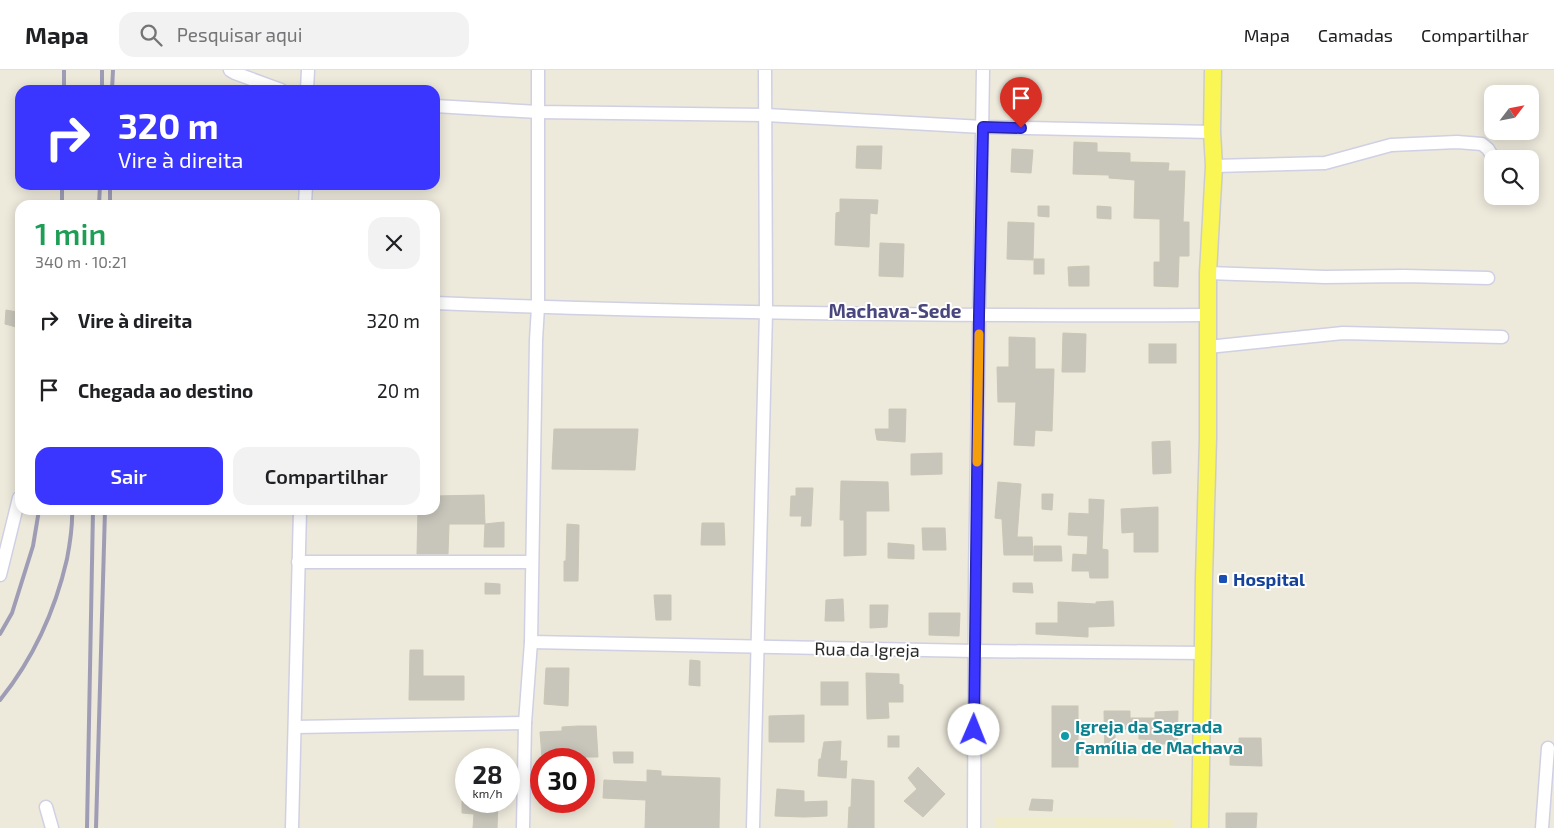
<!DOCTYPE html>
<html lang="pt">
<meta charset="utf-8">
<style>
:root{--surface:#fff;--page:#f2f2f2;--text:#202124;--muted:#757577;--line:#e0e0e0;--accent:#3b36ff}
body{margin:0;font-family:"Exo 2",sans-serif;background:var(--page);color:var(--text);height:100vh;display:flex;flex-direction:column;font-size:19px;white-space:nowrap}
*{box-sizing:border-box;margin:0}
p{font-size:16px;color:var(--muted)}
.icon{flex:none;width:28px;height:28px;fill:none;stroke:currentColor;stroke-width:2;stroke-linecap:round;stroke-linejoin:round}
.map{position:relative;flex:1;overflow:hidden}
.side{position:absolute;left:15px;top:130px;width:425px;height:315px;display:flex;flex-direction:column;background:var(--surface);border-radius:15px;box-shadow:0 2px 12px #0003}
.side>*{flex:none}
.banner{position:absolute;left:15px;top:15px;width:425px;height:105px;border-radius:15px;box-shadow:0 2px 12px #0003;background:#3b36ff;color:#fff;overflow:hidden}
.needle{width:32px;rotate:58deg}
.fabs{position:absolute;left:1484px;top:15px;display:grid;gap:10px}
.fabs a{display:grid;place-items:center;width:55px;height:55px;border-radius:10px;background:var(--surface);box-shadow:0 2px 12px #0003;font-size:25px}
.speed{position:absolute;left:455px;top:678px;display:flex;gap:10px;font-size:25px;font-weight:700;text-align:center}
.speed>*{display:grid;place-content:center;width:65px;height:65px;border-radius:50%;background:var(--surface);box-shadow:0 2px 12px #0003;line-height:1}
.speed small{font-size:12px;font-weight:400}
.speed .limit{border:8px solid #d22;background:#fff;color:#111}
.pin{position:absolute;display:grid;place-items:center;width:42px;height:42px;color:#fff;margin:-51px -21px;border-radius:50% 50% 50% 0;rotate:-45deg;box-shadow:0 0 5px #0007}
.pin .icon{rotate:45deg}
.me{position:absolute;width:55px;margin:-28px;rotate:1deg;stroke-linejoin:round;filter:drop-shadow(0 0 4px #0008)}
.turn{display:flex;align-items:center;gap:18px;height:105px;padding:0 20px;font-size:22px}
.turn .icon{width:65px;height:65px;stroke-width:2.5}
.turn b{display:block;font-size:35px;line-height:42px}
.round{display:grid;place-items:center;flex:none;width:52px;height:52px;border-radius:15px;background:var(--page)}
.overview{display:flex;align-items:center;justify-content:space-between;height:85px;padding:0 20px}
h1{font-size:30px;font-weight:600;line-height:38px;color:#1e9e55}
.cta{display:flex;gap:10px;margin-top:auto;padding:10px 20px}
.cta a{flex:1;height:58px;border-radius:15px;background:var(--accent);color:#fff;font-size:20px;font-weight:600;line-height:58px;text-align:center}
.cta a+a{background:var(--page);color:var(--text)}
ul{padding:0;list-style:none}
li{display:flex;align-items:center;gap:15px;height:70px;padding:0 20px}
li div{flex:1}
li b{display:block;font-size:19px}
li em{font-style:normal}
header{display:flex;align-items:center;gap:30px;box-sizing:border-box;height:70px;padding:0 25px;background:var(--surface);border-bottom:1px solid var(--line)}
header strong{font-size:24px}
nav{display:flex;gap:28px;margin-inline-start:auto;font-size:18px}
.search{width:350px;height:45px;background:var(--page);display:flex;align-items:center;gap:12px;box-sizing:border-box;padding:0 18px;border-radius:15px;color:var(--muted);font-size:19px}
.map>svg:first-child{display:block}
.education{fill:#f0ecc9}
.building{fill:#c8c6bb;stroke:#c9c6b4}
.lines{fill:none;stroke-linecap:round;stroke-linejoin:round}
.minor-casing{stroke:#d0d0e4;stroke-width:15}
.major-casing{stroke:#ccc;stroke-width:19}
.minor{stroke:#fff;stroke-width:12}
.major{stroke:#faf653;stroke-width:16}
.rail{stroke:#9f9db6;stroke-width:4}
.route-casing{stroke:#2623a6;stroke-width:12}
.route{stroke:#3b36ff;stroke-width:9}
.slow{stroke:#f59e0b;stroke-width:9}
.transit-dot{fill:#1a4fb4;stroke:#fff;stroke-width:2}
.culture-dot{fill:#0f9aa8;stroke:#fff;stroke-width:2}
.labels{text-anchor:middle;dominant-baseline:central;stroke-width:4;stroke-linejoin:round;paint-order:stroke}
.transit-label{font-size:18px;font-weight:bold;fill:#164399;stroke:#fff;text-anchor:start}
.street-label{font-size:18px;fill:#2a2a2a;stroke:#fff}
.culture-label{font-size:18px;font-weight:bold;fill:#0d838f;stroke:#fff;text-anchor:start}
.neighbourhood-label{font-size:19px;font-weight:bold;fill:#49477e;stroke:#fff}
</style>
<header>
<strong>Mapa</strong>
<div class="search"><svg class="icon" aria-label="search" viewBox="0 0 24 24"><circle cx="10" cy="10" r="6"/><path d="M15 15l6 6"/></svg>Pesquisar aqui</div>
<nav><a>Mapa</a><a>Camadas</a><a>Compartilhar</a></nav>
</header>
<div class="map">
<svg width="1554" height="758" viewBox="0 0 1554 758">
<rect width="100%" height="100%" fill="#ede9db"/>
<polygon class="education" points="996,747 1174,749 1174,758 995,758"/>
<g class="building">
<polygon points="1074,72 1097,73 1097,82 1130,83 1130,92 1169,93 1168,101 1185,101 1183,152 1189,152 1189,186 1179,186 1178,217 1154,216 1154,192 1160,192 1160,149 1134,148 1135,110 1109,108 1109,105 1073,104"/>
<polygon points="857,76 882,76 881,99 856,98"/>
<polygon points="1012,79 1033,80 1031,103 1011,102"/>
<polygon points="840,129 878,130 877,144 870,143 869,177 835,175 836,143 840,142"/>
<polygon points="1038,136 1049,136 1049,147 1038,146"/>
<polygon points="1097,136 1111,137 1111,149 1097,148"/>
<polygon points="1008,152 1034,153 1033,190 1007,189"/>
<polygon points="880,173 904,174 903,207 879,206"/>
<rect x="1034" y="189" width="10" height="15"/>
<polygon points="1089,196 1089,216 1069,216 1068,197"/>
<polygon points="6,240 17,242 16,257 5,254"/>
<polygon points="1063,263 1086,264 1085,302 1062,302"/>
<polygon points="1009,267 1035,268 1035,299 1054,299 1052,361 1035,360 1034,376 1014,375 1016,332 998,332 997,297 1009,297"/>
<rect x="1149" y="274" width="27" height="19"/>
<polygon points="889,339 906,339 905,372 877,370 875,359 889,359"/>
<polygon points="554,359 638,359 635,400 552,399"/>
<polygon points="1170,371 1171,403 1153,404 1152,372"/>
<polygon points="942,383 942,404 911,405 911,384"/>
<polygon points="841,411 888,412 889,441 866,441 866,485 844,486 844,450 840,450"/>
<polygon points="998,412 1021,414 1017,467 1032,467 1033,485 1004,485 1002,449 995,448"/>
<polygon points="796,418 813,418 811,456 801,456 802,446 790,446 791,426 796,426"/>
<polygon points="1042,424 1053,424 1052,440 1042,439"/>
<polygon points="484,425 485,454 449,454 448,484 417,484 418,440 435,440 435,426"/>
<polygon points="1089,429 1104,430 1102,479 1108,480 1108,508 1090,508 1089,501 1072,501 1073,484 1087,485 1088,466 1068,465 1069,443 1089,444"/>
<polygon points="1158,437 1158,482 1134,482 1134,462 1122,463 1121,439"/>
<polygon points="504,452 504,477 484,477 485,454"/>
<polygon points="702,453 724,453 725,475 701,475"/>
<polygon points="567,454 579,455 578,511 564,511 564,491 566,491"/>
<polygon points="922,458 945,458 946,480 923,480"/>
<polygon points="888,473 914,475 914,489 888,488"/>
<polygon points="1034,476 1061,476 1062,491 1034,491"/>
<polygon points="485,513 500,514 500,524 485,524"/>
<polygon points="1013,513 1032,513 1033,523 1013,522"/>
<polygon points="654,525 671,525 671,550 656,550"/>
<polygon points="843,529 844,551 825,551 826,530"/>
<polygon points="1113,531 1114,556 1088,557 1088,567 1036,564 1036,553 1058,553 1058,532 1096,534 1096,532"/>
<polygon points="870,535 888,535 887,557 870,558"/>
<polygon points="929,543 960,543 959,566 929,565"/>
<polygon points="410,580 423,580 423,606 464,606 464,630 409,630"/>
<polygon points="690,590 700,591 700,616 689,615"/>
<polygon points="546,598 569,598 568,636 544,634"/>
<polygon points="866,603 899,604 899,614 903,615 903,632 888,632 889,648 867,649"/>
<rect x="821" y="612" width="27" height="23"/>
<rect x="1052" y="636" width="26" height="61"/>
<polygon points="1104,641 1130,641 1130,648 1155,648 1155,642 1178,641 1177,674 1157,674 1156,670 1139,669 1139,659 1115,659 1115,682 1105,682"/>
<polygon points="804,645 804,672 769,672 769,646"/>
<polygon points="578,656 596,656 598,687 542,687 540,662 562,661 562,657"/>
<rect x="888" y="666" width="11" height="11"/>
<polygon points="1239,668 1261,668 1262,696 1230,695 1230,674 1239,674"/>
<polygon points="841,671 840,691 847,691 846,708 818,706 819,689 821,689 824,672"/>
<polygon points="613,682 633,682 633,693 614,693"/>
<polygon points="918,697 945,724 923,747 904,731 917,719 908,708"/>
<polygon points="647,700 661,701 661,706 720,708 719,758 645,758 646,730 603,728 604,710 647,712"/>
<polygon points="852,709 874,711 874,758 848,758 849,737 851,737"/>
<polygon points="777,719 804,721 804,732 827,731 827,746 804,747 775,746"/>
<polygon points="1032,729 1053,730 1052,741 1029,740"/>
<polygon points="462,731 498,731 497,758 473,758 474,744 462,743"/>
<polygon points="550,731 574,731 575,741 550,741"/>
<polygon points="1226,743 1257,743 1256,758 1226,758"/>
</g>
<g class="lines">
<g class="minor-casing">
<g id="minor">
<polyline points="230,0 235,3 281,20"/>
<polyline points="307,20 308,0"/>
<polyline points="435,36 538,42 766,45 983,57 1212,62"/>
<polyline points="1214,96 1325,93 1391,75 1457,72 1482,74 1488,79 1494,89"/>
<polyline points="305,135 306,115"/>
<polyline points="1208,203 1325,207 1404,206 1488,208"/>
<path d="M435 233C692 243 950 246 1208 245"/>
<polyline points="1208,277 1343,263 1502,267"/>
<polyline points="298,492 532,492"/>
<polyline points="0,505 19,428"/>
<polyline points="531,572 975,581 1204,583"/>
<polyline points="295,657 525,653"/>
<polyline points="46,737 52,758"/>
<polyline points="292,758 300,440"/>
<polyline points="523,758 525,653 531,572 536,270 538,237 538,0"/>
<polyline points="753,758 766,242 765,0"/>
<polyline points="974,758 975,509 983,0"/>
<polyline points="1542,758 1548,678"/>
</g>
</g>
<g class="major-casing">
<polyline id="major" points="1200,758 1204,508 1208,369 1208,203 1214,96 1212,62 1213,0"/>
</g>
<use href="#minor" class="minor"/>
<use href="#major" class="major"/>
<g class="rail">
<polyline points="64,20 64,0"/>
<polyline points="102,20 102,0"/>
<polyline points="112,20 113,0"/>
<polyline points="62,135 62,115"/>
<polyline points="99,135 100,115"/>
<polyline points="110,135 110,115"/>
<polyline points="0,564 12,543 33,476 39,440"/>
<path d="M0 630C33 589 55 541 67 489 70 473 73 457 72 440"/>
<polyline points="87,758 93,440"/>
<polyline points="96,758 105,440"/>
</g>
</g>
<g class="lines">
<g class="route-casing">
<polyline id="route" points="974,660 979,246 983,57 1021,58"/>
</g>
<use href="#route" class="route"/>
<polyline class="slow" points="977,392 979,264"/>
</g>
<rect class="transit-dot" x="1218" y="504" width="10" height="10" rx="2.5"/>
<circle class="culture-dot" cx="1065" cy="666" r="5"/>
<g class="labels">
<g class="transit-label">
<text x="1233" y="509">Hospital</text>
</g>
<g class="street-label">
<text transform="translate(867 579) rotate(1)">Rua da Igreja</text>
</g>
<g class="culture-label">
<text x="1075" y="656">Igreja da Sagrada<tspan x="1075" dy="21">Família de Machava</tspan></text>
</g>
<g class="neighbourhood-label">
<text x="895" y="240">Machava-Sede</text>
</g>
</g>
</svg>
<div class="fabs">
<a><svg class="needle" viewBox="-14 -14 28 28"><path d="M0-13l5 13h-10z" fill="#e53935"/><path d="M0 13l5-13h-10z" fill="#757577"/></svg></a>
<a><svg class="icon" aria-label="search" viewBox="0 0 24 24"><circle cx="10" cy="10" r="6"/><path d="M15 15l6 6"/></svg></a>
</div>
<div class="speed"><div>28<small>km/h</small></div><div class="limit">30</div></div>
<div class="pin" style="left:1021px;top:58px;background:#d93025"><svg class="icon" aria-label="arrive" viewBox="0 0 24 24"><path d="M6 21V4h12l-3 4 3 4H6"/></svg></div>
<svg class="me" style="left:974px;top:660px" viewBox="-20 -20 40 40"><circle r="19" fill="#fff"/><path d="M0-13L10 11 0 6-10 11z" fill="#3b36ff"/></svg>
<div class="banner">
<div class="turn"><svg class="icon" aria-label="right" viewBox="0 0 24 24"><path d="M7 20v-9h11M14 6l5 5-5 5"/></svg><div><b>320 m</b>Vire à direita</div></div>
</div>
<section class="side">
<div class="overview"><div><h1>1 min</h1><p>340 m · 10:21</p></div><a class="round"><svg class="icon" aria-label="close" viewBox="0 0 24 24"><path d="M6 6l12 12M18 6L6 18"/></svg></a></div>
<ul>
<li><svg class="icon" aria-label="right" viewBox="0 0 24 24"><path d="M7 20v-9h11M14 6l5 5-5 5"/></svg><div><b>Vire à direita</b></div><em>320 m</em></li>
<li><svg class="icon" aria-label="arrive" viewBox="0 0 24 24"><path d="M6 21V4h12l-3 4 3 4H6"/></svg><div><b>Chegada ao destino</b></div><em>20 m</em></li>
</ul>
<div class="cta"><a>Sair</a><a>Compartilhar</a></div>
</section>
</div>
